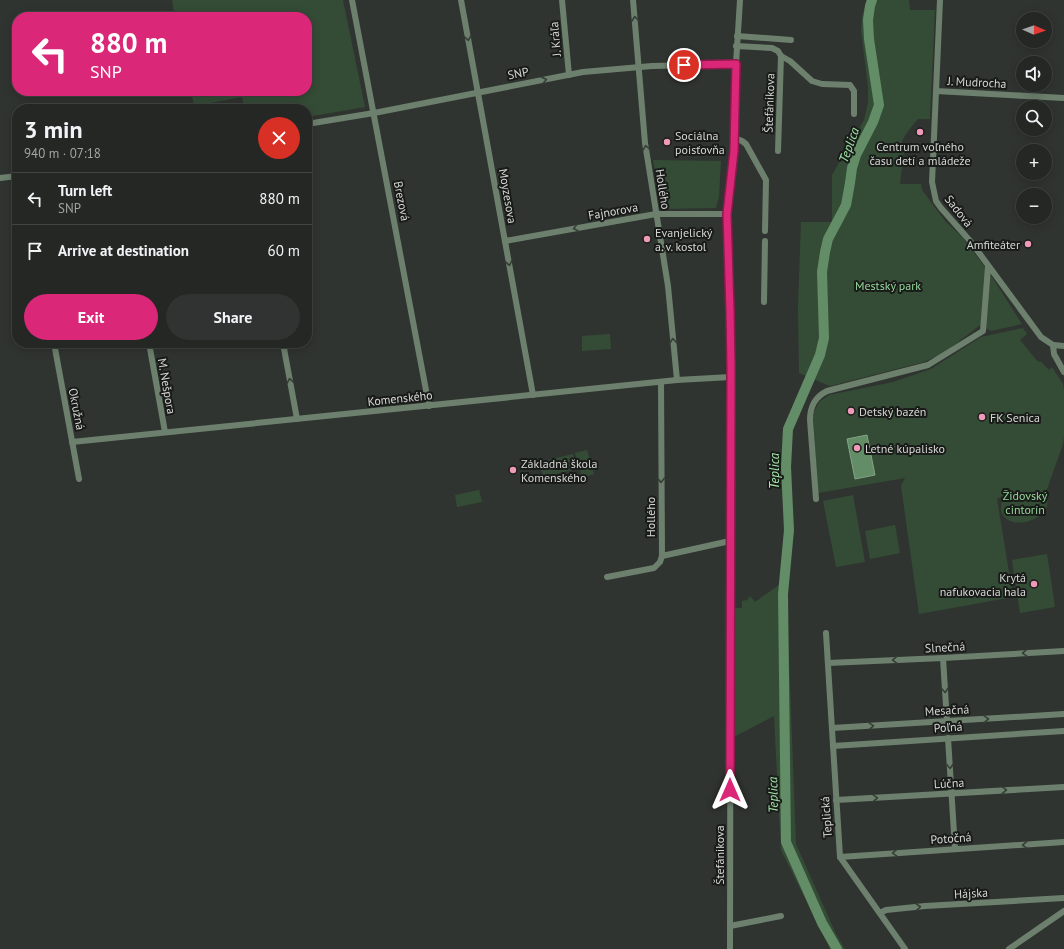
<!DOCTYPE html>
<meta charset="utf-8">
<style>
:root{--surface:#242724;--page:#303331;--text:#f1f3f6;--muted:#a3a5a6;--line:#414441;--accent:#db2777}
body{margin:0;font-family:"PT Sans",sans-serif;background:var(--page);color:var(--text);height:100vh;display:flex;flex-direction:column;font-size:15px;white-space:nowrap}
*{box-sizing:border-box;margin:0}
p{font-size:13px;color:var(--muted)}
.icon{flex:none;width:22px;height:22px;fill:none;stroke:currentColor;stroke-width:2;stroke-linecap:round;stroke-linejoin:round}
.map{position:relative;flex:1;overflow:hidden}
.panel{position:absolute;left:12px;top:104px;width:300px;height:244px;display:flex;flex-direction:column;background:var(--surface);border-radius:16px;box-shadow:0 2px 10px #0003,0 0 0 1px var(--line)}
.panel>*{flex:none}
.guide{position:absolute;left:12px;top:12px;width:300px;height:84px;border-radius:16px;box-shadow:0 2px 10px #0003,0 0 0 1px var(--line);background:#db2777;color:#fff;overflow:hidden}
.needle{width:26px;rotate:92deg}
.controls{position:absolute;left:1016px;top:12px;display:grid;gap:8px}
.controls a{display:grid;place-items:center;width:36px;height:36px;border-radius:50%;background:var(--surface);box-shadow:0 2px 10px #0003,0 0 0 1px var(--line);font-size:20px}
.pin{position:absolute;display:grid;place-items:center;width:34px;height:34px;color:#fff;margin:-17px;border:2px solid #fff;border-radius:50%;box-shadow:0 1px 4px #0007}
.me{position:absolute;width:44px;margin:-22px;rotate:0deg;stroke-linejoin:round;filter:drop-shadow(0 0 3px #0008)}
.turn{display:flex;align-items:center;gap:14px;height:84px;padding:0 12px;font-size:18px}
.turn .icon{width:52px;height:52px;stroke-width:2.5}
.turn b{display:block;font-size:28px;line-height:34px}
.round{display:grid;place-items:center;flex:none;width:42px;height:42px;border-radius:21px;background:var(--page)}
.overview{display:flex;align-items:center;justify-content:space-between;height:68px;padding:0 12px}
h1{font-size:24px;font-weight:700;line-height:30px}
.button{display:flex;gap:8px;margin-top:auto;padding:8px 12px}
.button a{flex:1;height:46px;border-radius:24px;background:var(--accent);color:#fff;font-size:16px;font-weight:700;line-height:46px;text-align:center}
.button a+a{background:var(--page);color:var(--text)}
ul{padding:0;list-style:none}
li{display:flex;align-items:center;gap:12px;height:52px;padding:0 12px;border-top:1px solid var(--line)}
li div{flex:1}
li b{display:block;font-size:15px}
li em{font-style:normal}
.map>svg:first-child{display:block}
.green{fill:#344c36}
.water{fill:#628d66;stroke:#84a387}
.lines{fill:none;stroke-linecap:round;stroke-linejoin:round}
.river{stroke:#628d66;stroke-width:10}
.minor{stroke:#6d806e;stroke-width:6}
.oneway{stroke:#363e37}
.route-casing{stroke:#8e194d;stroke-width:10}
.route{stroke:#db2777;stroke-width:7}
.poi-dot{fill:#ef9ab8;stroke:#191b19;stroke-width:1.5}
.labels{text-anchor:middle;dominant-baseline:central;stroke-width:4;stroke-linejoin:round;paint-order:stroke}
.street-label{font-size:12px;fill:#d4d6d4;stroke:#191b19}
.poi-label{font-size:12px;fill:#d4d6d4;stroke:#191b19;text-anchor:start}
.park-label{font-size:12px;fill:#93d599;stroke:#191b19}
.water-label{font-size:13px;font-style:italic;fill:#a3e5a9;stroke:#191b19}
</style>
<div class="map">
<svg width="1064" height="949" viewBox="0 0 1064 949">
<rect width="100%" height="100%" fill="#303430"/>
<g class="green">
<polygon points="172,0 343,0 365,107 307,117 307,109 245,109 242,97 194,106 191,91 307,91 307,17 175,17"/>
<path d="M867 0H909L910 10H935L930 119H918C912 126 901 138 901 146L904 148 900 184H921L922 190 945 221 963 238 990 274 1022 324 991 331 980 325 944 353 924 362 830 386 799 373 798 308 801 222H832V175L864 120 868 103V87L861 30 862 16Z"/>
<polygon points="653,160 721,161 719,196 716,208 664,209 661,205"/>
<path d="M1023 328 1027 334 1020 340 1038 362 1040 361 1049 370 1052 367 1063 384 1064 390V436L1063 444 1046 492C1047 497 1049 503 1046 508 1033 531 987 527 1005 494L997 499 1013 597 919 614 901 486 905 478 818 493 813 418 814 412 819 402 829 395 893 382 931 369 981 337Z"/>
<polygon points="610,334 611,349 582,351 582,336"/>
<polygon points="587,450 594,474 582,478 575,453"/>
<polygon points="573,454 577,469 543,477 539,462"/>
<polygon points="479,490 482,502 457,507 455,495"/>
<polygon points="853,495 865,562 836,567 823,501"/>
<polygon points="895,525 900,553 870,559 865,531"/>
<polygon points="1047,554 1055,607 1020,613 1012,560"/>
<polygon points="786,580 796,844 836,934 845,949 830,949 781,850 774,716 734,737 734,608 742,608 742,601 747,600 750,596 755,602"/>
</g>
<polygon class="water" points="867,435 875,475 855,479 847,439"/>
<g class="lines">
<polyline class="river" points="837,949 822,923 786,842 783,594 789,530 786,467 788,429 820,355 824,338 822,272 825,252 828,239 846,205 850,183 852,168 856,155 873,122 879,105 869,39 868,20 870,6 872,0"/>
<g class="minor">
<polyline points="352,0 429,406"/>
<polyline points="461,0 533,395"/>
<polyline points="562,0 569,75"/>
<polyline points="633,0 645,143 668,286 677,380"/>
<polyline points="940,0 932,182 936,201 941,208 971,242 1041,337 1053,345 1064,346"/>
<polyline points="737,36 791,40"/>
<polyline points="736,46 772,48 778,51 781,56 790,61 812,81 822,84 850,85 854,91 854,114"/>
<polyline points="936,91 1064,98"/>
<polyline points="307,124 374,113 583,72 652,66 736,64"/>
<polyline points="735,138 742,141 746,144 766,180 765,231"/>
<polyline points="778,151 781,56"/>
<polyline points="0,178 17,176"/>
<polyline points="505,241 656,214 727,214"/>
<polyline points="764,302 765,241"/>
<polyline points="54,343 79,479"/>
<polyline points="149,343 165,432"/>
<polyline points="283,343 297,419"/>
<polyline points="1053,345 1054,354 1064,372"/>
<polyline points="661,382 662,556"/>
<polyline points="72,442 677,380 731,377"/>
<path d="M816 499 810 420C810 406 815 397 827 391L928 365 983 331 988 267"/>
<polyline points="607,577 654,568 660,562 662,556 730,541"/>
<polyline points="826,633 840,857 905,949"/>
<polyline points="943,658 947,722"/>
<polyline points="828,663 943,658 1064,651"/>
<polyline points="832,728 1064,714"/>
<polyline points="948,738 955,849"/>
<polyline points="833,746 1064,731"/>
<polyline points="836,800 1064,787"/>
<polyline points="840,857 1064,842"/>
<polyline points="880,913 886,910 925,906 1064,898"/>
<polyline points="730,926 781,916"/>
<polyline points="730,949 731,367 730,311 727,214 734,151 736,64 740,0"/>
<polyline points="1009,949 1064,911"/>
</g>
</g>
<defs><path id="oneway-chevron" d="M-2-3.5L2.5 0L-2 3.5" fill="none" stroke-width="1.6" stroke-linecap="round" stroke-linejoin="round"/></defs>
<g class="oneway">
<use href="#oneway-chevron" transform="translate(635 19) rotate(-95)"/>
<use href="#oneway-chevron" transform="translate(468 38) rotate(80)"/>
<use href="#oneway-chevron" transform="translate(544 80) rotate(-11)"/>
<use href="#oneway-chevron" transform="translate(646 148) rotate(-98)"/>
<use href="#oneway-chevron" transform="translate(576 228) rotate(170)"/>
<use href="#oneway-chevron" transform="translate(509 263) rotate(80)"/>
<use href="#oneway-chevron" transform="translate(673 341) rotate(-96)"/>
<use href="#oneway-chevron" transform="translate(290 381) rotate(-100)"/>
<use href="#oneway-chevron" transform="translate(661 480) rotate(91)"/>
<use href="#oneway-chevron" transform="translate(1025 653) rotate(177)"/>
<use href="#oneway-chevron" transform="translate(895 660) rotate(178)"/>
<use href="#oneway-chevron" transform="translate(945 690) rotate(86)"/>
<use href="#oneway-chevron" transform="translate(986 719) rotate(-4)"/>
<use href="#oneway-chevron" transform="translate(871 726) rotate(-3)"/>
<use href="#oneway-chevron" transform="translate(950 766) rotate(87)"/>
<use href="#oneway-chevron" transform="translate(1004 790) rotate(-4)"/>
<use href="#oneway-chevron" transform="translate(875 798) rotate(-3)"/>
<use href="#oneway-chevron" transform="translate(1025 845) rotate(177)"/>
<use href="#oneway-chevron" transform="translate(895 853) rotate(176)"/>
<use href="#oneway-chevron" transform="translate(918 907) rotate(-5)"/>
</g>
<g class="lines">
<g class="route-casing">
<polyline id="route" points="684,65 736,64 734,151 727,214 730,310 731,367 730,790"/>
</g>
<use href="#route" class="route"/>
</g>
<g class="poi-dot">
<circle cx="920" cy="132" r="4"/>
<circle cx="667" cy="142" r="4"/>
<circle cx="647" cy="239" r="4"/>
<circle cx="1028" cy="244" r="4"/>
<circle cx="851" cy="411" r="4"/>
<circle cx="982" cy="417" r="4"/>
<circle cx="857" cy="448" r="4"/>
<circle cx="513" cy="470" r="4"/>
<circle cx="1034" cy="584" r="4"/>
</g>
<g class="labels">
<g class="street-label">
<text transform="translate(555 39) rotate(-95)">J. Kráľa</text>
<text transform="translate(518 73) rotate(-11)">SNP</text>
<text transform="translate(977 82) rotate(3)">J. Mudrocha</text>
<text transform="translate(769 103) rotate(-88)">Štefánikova</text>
<text transform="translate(663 189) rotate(81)">Hollého</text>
<text transform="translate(508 196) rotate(80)">Moyzesova</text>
<text transform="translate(402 201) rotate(79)">Brezová</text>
<text transform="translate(613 211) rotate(-10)">Fajnorova</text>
<text transform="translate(959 211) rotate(52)">Sadová</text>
<text transform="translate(167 386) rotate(80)">M. Nešpora</text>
<text transform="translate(400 398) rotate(-6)">Komenského</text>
<text transform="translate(77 409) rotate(79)">Okružná</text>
<text transform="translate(650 517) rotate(-90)">Hollého</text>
<text transform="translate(945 647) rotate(-3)">Slnečná</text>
<text transform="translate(947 710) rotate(-3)">Mesačná</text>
<text transform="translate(948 727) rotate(-4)">Poľná</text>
<text transform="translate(949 783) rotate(-3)">Lúčna</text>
<text transform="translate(826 817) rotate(-94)">Teplická</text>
<text transform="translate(951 838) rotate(-4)">Potočná</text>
<text transform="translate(719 855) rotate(-90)">Štefánikova</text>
<text transform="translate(971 893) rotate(-3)">Hájska</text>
</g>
<g class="poi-label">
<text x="675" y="135">Sociálna<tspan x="675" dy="14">poisťovňa</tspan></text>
<text x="920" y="146" text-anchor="middle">Centrum voľného<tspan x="920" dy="14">času detí a mládeže</tspan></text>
<text x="655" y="232">Evanjelický<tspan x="655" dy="14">a. v. kostol</tspan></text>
<text x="1020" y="244" text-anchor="end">Amfiteáter</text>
<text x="859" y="411">Detský bazén</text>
<text x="990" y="417">FK Senica</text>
<text x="865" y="448">Letné kúpalisko</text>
<text x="521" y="463">Základná škola<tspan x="521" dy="14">Komenského</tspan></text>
<text x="1026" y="577" text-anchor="end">Krytá<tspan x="1026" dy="14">nafukovacia hala</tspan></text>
</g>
<g class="park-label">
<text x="888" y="285">Mestský park</text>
<text x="1025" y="495">Židovský<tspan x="1025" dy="14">cintorín</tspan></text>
</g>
<g class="water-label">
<text transform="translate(849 145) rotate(-70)">Teplica</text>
<text transform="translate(774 471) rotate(-90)">Teplica</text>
<text transform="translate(773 795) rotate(-91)">Teplica</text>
</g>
</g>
</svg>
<div class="controls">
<a><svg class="needle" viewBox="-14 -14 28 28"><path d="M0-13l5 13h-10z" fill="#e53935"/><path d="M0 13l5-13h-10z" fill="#a3a5a6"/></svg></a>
<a><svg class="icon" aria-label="sound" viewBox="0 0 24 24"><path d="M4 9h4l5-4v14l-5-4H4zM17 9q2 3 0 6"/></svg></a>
<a><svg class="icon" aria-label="search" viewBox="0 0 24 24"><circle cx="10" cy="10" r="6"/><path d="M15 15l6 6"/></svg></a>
<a>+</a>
<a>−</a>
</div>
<div class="pin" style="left:684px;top:65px;background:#d93025"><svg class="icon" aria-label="arrive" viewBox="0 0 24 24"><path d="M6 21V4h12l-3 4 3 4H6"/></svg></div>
<svg class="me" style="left:730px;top:790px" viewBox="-20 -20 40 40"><path d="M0-17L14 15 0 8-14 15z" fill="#db2777" stroke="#fff" stroke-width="4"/></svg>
<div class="guide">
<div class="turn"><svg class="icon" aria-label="left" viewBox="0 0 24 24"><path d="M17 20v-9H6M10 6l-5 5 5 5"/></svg><div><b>880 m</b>SNP</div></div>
</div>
<section class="panel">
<div class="overview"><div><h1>3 min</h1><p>940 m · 07:18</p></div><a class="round" style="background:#d93025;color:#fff"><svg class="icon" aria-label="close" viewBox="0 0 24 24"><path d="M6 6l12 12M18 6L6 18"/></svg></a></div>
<ul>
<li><svg class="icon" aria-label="left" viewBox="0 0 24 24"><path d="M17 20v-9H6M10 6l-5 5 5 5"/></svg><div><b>Turn left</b><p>SNP</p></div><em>880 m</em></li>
<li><svg class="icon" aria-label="arrive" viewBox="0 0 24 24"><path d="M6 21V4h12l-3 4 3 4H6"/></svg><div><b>Arrive at destination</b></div><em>60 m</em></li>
</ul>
<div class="button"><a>Exit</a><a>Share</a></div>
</section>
</div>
